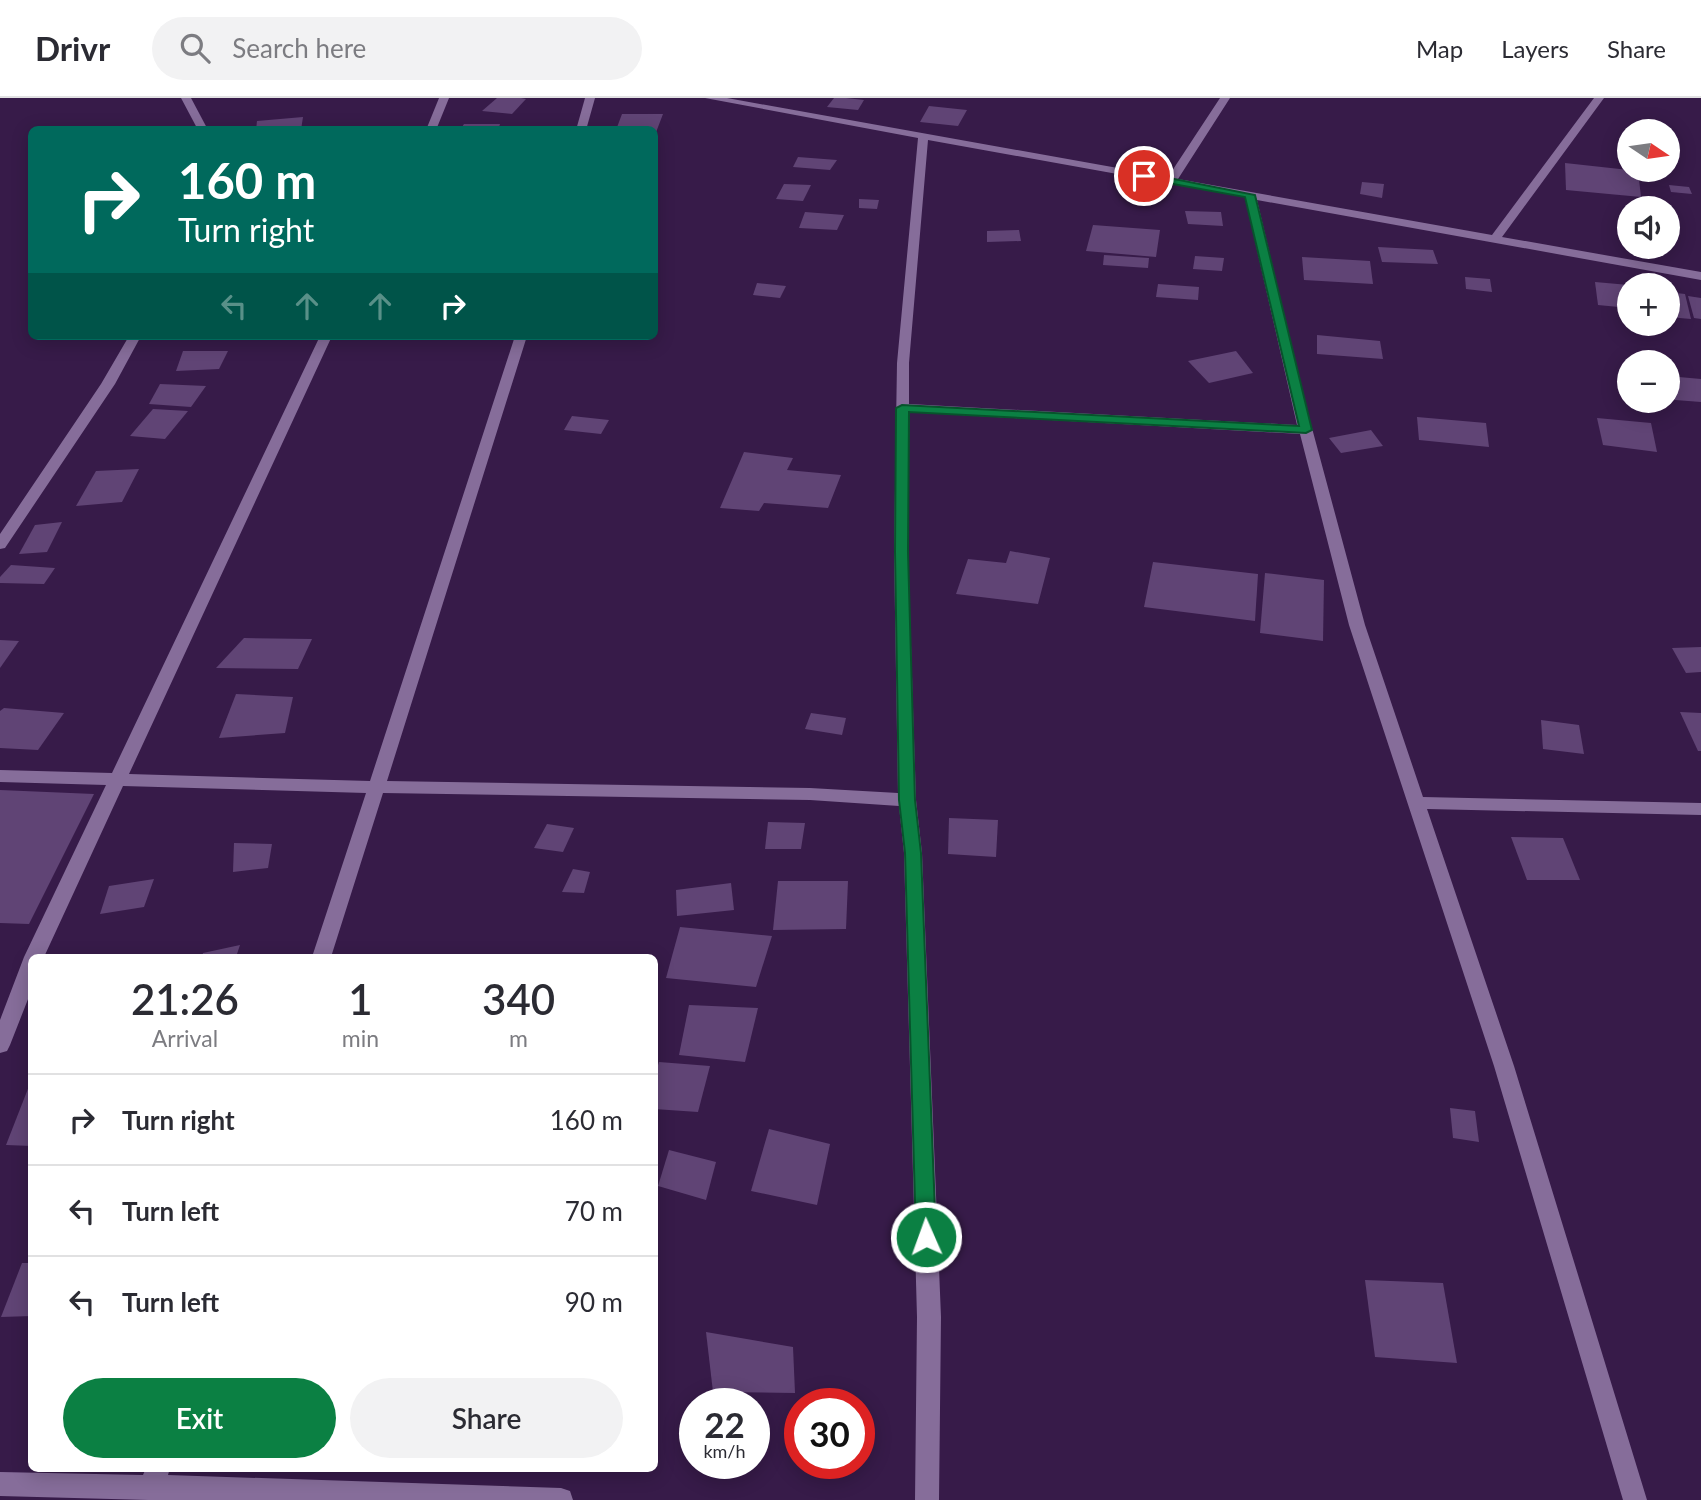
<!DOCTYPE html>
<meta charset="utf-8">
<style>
:root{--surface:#fff;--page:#f2f2f3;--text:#2b2b33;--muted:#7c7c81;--line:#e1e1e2;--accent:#0b8043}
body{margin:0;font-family:Lato,sans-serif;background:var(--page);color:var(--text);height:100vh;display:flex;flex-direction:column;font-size:26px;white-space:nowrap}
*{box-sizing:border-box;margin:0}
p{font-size:23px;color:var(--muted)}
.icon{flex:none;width:38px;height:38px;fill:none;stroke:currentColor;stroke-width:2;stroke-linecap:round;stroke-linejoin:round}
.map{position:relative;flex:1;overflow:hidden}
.panel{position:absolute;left:28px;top:856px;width:630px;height:518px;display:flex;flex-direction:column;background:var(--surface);border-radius:10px;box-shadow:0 4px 18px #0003}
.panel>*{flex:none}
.top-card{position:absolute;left:28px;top:28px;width:630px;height:214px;border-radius:10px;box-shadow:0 4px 18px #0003;background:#00695c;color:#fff;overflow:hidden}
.needle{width:46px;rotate:103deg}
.tools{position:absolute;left:1617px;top:21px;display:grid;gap:14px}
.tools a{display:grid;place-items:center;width:63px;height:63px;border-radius:50%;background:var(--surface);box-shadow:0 4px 18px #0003;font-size:35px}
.speed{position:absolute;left:679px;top:1290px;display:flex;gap:14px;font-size:35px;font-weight:700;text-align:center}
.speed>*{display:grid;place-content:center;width:91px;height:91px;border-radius:50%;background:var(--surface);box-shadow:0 4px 18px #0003;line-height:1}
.speed small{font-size:18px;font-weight:400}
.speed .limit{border:10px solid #d22;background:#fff;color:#111}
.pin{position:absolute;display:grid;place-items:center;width:60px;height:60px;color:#fff;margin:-30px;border:4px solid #fff;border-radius:50%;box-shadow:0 2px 7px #0007}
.me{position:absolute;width:77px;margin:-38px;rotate:358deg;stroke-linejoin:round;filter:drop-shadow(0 0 5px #0008)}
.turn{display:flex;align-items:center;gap:24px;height:147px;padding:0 35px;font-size:32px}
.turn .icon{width:91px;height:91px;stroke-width:2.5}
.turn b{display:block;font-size:49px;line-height:60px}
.lanes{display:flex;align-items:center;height:66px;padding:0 35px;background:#0003;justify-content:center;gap:35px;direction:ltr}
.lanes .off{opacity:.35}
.eta{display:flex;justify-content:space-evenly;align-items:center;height:119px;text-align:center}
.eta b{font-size:42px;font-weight:600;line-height:49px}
.action{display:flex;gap:14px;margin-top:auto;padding:14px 35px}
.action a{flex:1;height:80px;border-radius:42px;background:var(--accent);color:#fff;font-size:28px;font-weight:600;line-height:80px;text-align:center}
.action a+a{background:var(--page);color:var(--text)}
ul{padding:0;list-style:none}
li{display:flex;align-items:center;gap:21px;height:91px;padding:0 35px;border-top:2px solid var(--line)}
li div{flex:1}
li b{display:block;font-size:26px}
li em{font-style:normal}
header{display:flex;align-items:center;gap:42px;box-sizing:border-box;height:98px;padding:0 35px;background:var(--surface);border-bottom:2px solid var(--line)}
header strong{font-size:33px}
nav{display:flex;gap:38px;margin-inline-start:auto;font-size:24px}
.search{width:490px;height:63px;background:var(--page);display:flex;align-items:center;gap:18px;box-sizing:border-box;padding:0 24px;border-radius:38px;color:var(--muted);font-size:26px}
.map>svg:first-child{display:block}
.building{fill:#604475}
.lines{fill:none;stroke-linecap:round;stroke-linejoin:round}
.minor{fill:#866d9a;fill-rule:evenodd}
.route{fill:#0b8043;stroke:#07532c;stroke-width:2}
</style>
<header>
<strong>Drivr</strong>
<div class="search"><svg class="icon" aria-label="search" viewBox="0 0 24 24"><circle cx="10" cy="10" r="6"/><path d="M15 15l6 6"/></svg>Search here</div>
<nav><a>Map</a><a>Layers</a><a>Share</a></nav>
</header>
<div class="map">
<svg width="1701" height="1402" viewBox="0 0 1701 1402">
<rect width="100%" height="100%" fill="#371b49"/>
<g class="building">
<polygon points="497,0 521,0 526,1 512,16 482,13"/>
<polygon points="834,0 846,0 864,2 858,12 827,9"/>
<polygon points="929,8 967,12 958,28 920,24"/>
<polygon points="622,16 663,16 655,37 654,32 616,32"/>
<polygon points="303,19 301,32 256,32 257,23"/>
<polygon points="464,26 500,26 498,32 460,32"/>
<polygon points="798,59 837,62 830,72 793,69"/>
<polygon points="1565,65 1638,73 1641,99 1566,92"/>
<polygon points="1362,84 1384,86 1382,100 1360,96"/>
<polygon points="784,86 811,87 803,103 776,101"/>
<polygon points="1669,87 1689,89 1692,96 1671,94"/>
<polygon points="859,101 879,102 877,111 859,110"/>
<polygon points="1185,113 1221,114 1223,128 1188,126"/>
<polygon points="805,114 844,117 837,132 799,130"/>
<polygon points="1093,127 1160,132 1156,159 1086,153"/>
<polygon points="1019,132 1021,143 987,144 987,133"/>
<polygon points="1378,149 1433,152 1438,166 1382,164"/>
<polygon points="1104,157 1149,160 1148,170 1103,167"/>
<polygon points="1195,158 1224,160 1222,173 1193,171"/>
<polygon points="1302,159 1370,163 1373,186 1304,182"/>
<polygon points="1465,179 1490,181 1492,194 1466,191"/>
<polygon points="1595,184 1629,187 1629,210 1598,207"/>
<polygon points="757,185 786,188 780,200 753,197"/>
<polygon points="1158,186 1199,189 1198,202 1156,199"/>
<polygon points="1668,194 1685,196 1691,221 1668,219"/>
<polygon points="1688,198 1701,200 1701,221 1694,220"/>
<polygon points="1317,237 1380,243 1383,261 1317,256"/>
<polygon points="183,253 228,253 219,271 176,273"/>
<polygon points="1236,253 1253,275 1209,285 1188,263"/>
<polygon points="1668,278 1701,281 1701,304 1675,302"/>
<polygon points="160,286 206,288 191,309 149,306"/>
<polygon points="153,311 188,313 165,341 130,338"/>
<polygon points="572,318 609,322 601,336 564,332"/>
<polygon points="1417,319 1486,325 1489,349 1419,342"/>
<polygon points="1597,320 1651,325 1657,354 1603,347"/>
<polygon points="1371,332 1383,348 1341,355 1329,340"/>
<polygon points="744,354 793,360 787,372 841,377 828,410 764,405 759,413 720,410"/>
<polygon points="139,371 122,404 76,408 96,373"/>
<polygon points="62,424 47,454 19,456 35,427"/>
<polygon points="1010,453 1050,460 1038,506 956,496 968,461 1006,465"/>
<polygon points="1153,464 1258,476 1255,523 1144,509"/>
<polygon points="11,467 55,470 44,486 0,485 0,479"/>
<polygon points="1265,475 1324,482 1323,543 1260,535"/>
<polygon points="244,540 312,541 298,571 216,570"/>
<polygon points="0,542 19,543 0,570"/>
<polygon points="1701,549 1701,574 1686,575 1672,550"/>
<polygon points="236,596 293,599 285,635 219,640"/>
<polygon points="4,610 64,615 38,652 0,650 0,613"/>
<polygon points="1680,614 1701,615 1701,653 1698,653"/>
<polygon points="811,615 846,620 842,637 805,631"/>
<polygon points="1541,622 1579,627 1584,656 1543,651"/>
<polygon points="0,692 94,696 29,826 0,825"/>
<polygon points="949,720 998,722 996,759 948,756"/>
<polygon points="768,724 805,725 801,751 765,751"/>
<polygon points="547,726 574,730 563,754 534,750"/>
<polygon points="1511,739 1563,740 1580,782 1527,782"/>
<polygon points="234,745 272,746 268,770 233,774"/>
<polygon points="573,771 590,774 584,795 562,794"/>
<polygon points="154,781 144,809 100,816 109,788"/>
<polygon points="778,783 848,783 846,831 773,832"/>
<polygon points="731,785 734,812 677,818 676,792"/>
<polygon points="680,829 772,838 756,889 666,880"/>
<polygon points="240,847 236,859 202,859 203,855"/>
<polygon points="689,907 758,910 745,964 679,957"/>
<polygon points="659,964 710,968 698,1014 654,1011 654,980"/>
<polygon points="31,983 32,1048 6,1047"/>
<polygon points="1450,1010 1475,1013 1479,1044 1453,1040"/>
<polygon points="769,1031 830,1046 817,1107 751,1093"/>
<polygon points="669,1052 716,1064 706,1102 658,1088"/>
<polygon points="22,1165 32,1165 32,1218 1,1219"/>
<polygon points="1365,1182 1443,1185 1457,1265 1375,1259"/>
<polygon points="706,1234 793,1249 795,1295 713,1294"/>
</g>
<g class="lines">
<g class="minor">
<polygon points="181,0 191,0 208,32 198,32"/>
<polygon points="439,0 449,0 436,32 426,32"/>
<polygon points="585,0 595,0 586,32 576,32"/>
<path d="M705 0H727L1168 79 1220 0H1230L1178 81 1492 137 1594 0H1604L1502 139 1701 174V182L1257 102 1302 293 1365 527 1423 699 1701 705V717L1427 711 1514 968 1647 1402H1623L1494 968 1349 527 1300 336 909 314 908 454 916 702 922 755 941 1219 939 1402H915L917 1219 904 755 899 708 810 702 383 695 331 859H312L366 695 123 688 44 859H32V891L10 947 7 953 0 955V922L24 859 106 687 0 684V672L112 675 320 238H332L129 676 370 683 515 238H527L387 683 810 690 898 695 894 454 897 265 918 40ZM928 42 1245 99 1297 327 909 306V265Z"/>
<polygon points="129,238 141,238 115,286 5,450 0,451 0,436 101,286"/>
<polygon points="146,1370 170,1370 168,1377 561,1390 570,1393 573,1402 148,1402 0,1398 0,1374 143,1377"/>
</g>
</g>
<polygon class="route" points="1144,75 1255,97 1312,332 1306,335 909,314 908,454 915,702 921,755 936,1139 933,1145 926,1148 919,1145 916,1139 905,755 899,702 895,454 896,310 902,307 1299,328 1245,99 1140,80 1139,78"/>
</svg>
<div class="tools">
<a><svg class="needle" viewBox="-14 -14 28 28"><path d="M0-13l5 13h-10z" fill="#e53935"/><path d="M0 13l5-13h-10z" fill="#7c7c81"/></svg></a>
<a><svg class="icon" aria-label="sound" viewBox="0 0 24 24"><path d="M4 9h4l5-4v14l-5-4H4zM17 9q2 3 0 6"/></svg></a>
<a>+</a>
<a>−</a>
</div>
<div class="speed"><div>22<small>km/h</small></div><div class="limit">30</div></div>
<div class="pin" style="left:1144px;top:78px;background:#d93025"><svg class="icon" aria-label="arrive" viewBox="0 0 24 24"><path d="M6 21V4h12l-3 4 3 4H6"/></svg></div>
<svg class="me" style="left:926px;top:1139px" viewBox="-20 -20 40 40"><circle r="17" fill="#0b8043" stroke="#fff" stroke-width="3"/><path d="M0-11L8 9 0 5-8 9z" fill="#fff"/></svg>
<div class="top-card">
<div class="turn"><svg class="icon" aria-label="right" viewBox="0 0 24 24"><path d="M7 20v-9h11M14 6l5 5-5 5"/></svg><div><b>160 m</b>Turn right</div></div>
<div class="lanes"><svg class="icon off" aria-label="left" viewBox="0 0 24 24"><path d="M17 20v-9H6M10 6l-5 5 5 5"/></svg><svg class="icon off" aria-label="ahead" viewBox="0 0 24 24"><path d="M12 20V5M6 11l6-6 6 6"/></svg><svg class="icon off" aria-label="ahead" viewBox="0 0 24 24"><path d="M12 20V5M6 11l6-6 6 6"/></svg><svg class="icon" aria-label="right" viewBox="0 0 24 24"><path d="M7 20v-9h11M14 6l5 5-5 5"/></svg></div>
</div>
<section class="panel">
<div class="eta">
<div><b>21:26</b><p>Arrival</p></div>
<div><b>1</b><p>min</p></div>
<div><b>340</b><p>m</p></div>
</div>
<ul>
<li><svg class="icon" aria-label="right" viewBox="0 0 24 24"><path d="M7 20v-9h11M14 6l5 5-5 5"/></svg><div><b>Turn right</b></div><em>160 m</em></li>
<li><svg class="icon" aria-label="left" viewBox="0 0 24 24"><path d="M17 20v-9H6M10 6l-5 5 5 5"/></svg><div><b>Turn left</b></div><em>70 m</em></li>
<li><svg class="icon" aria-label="left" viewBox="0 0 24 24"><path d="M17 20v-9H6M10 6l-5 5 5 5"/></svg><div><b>Turn left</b></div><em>90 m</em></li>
</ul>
<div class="action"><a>Exit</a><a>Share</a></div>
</section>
</div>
